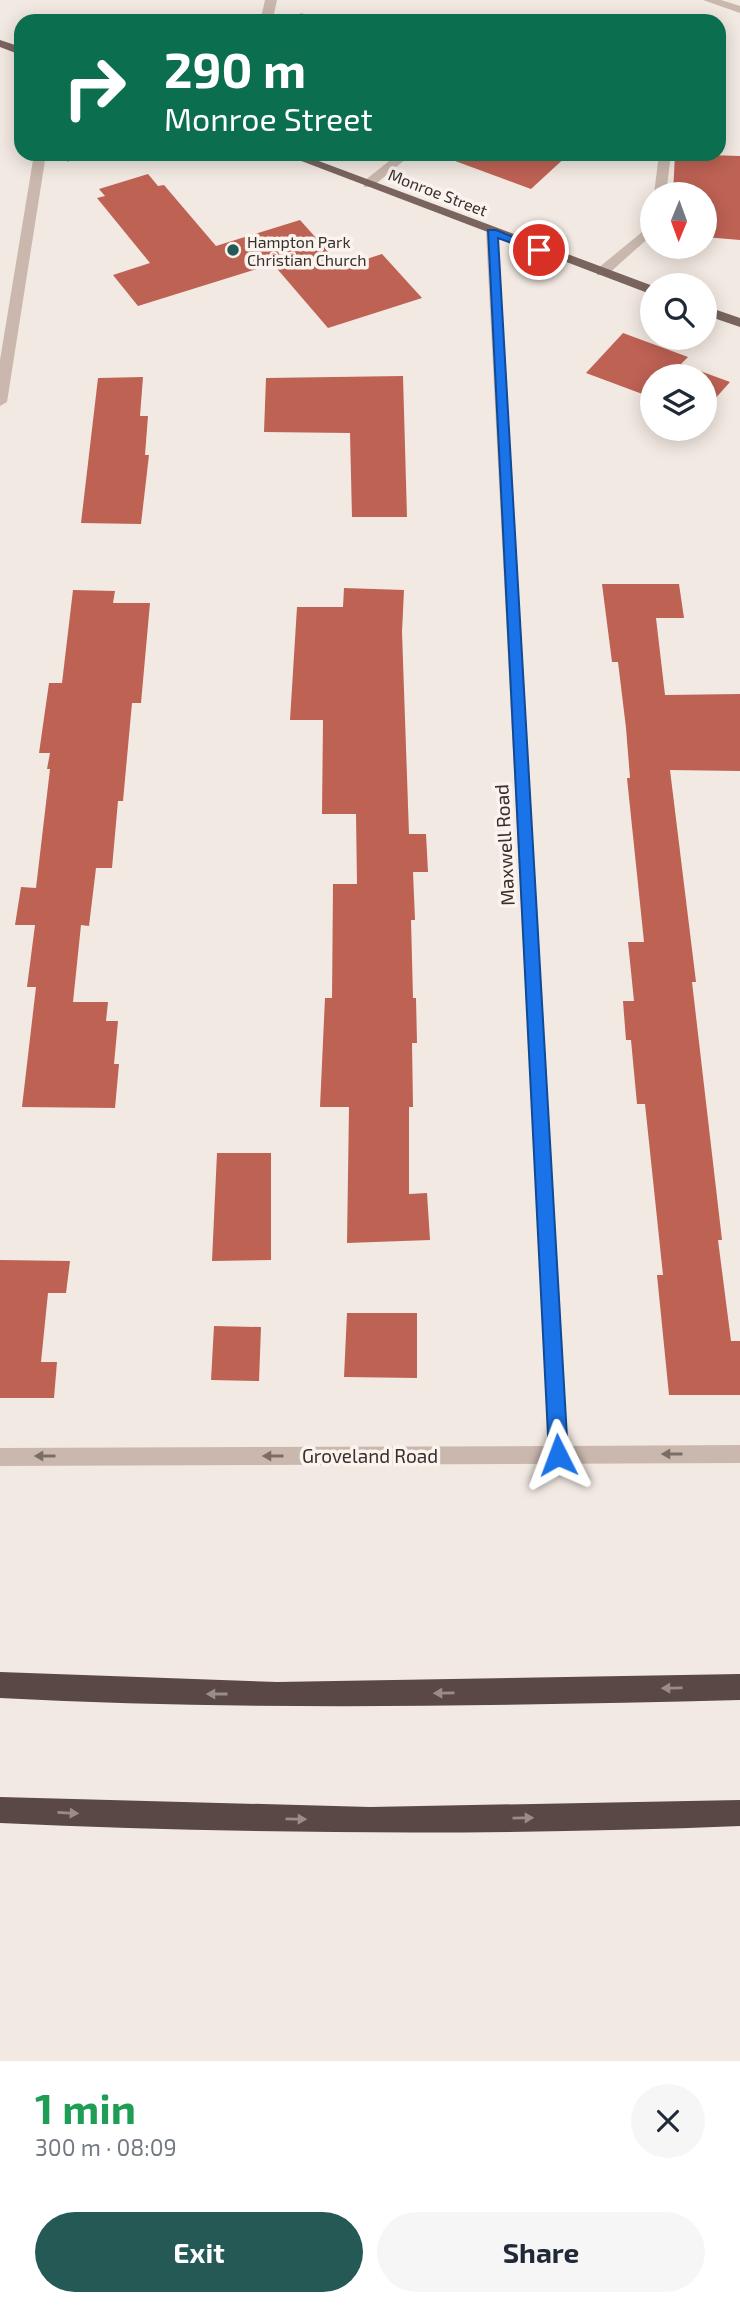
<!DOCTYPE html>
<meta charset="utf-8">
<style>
:root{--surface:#fff;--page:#f6f6f7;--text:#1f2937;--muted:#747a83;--accent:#245956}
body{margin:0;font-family:"Exo 2",sans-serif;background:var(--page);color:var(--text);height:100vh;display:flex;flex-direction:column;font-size:26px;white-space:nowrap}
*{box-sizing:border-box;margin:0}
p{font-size:23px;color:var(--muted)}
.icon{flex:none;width:38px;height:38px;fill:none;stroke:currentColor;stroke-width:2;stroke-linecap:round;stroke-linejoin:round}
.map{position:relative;height:2061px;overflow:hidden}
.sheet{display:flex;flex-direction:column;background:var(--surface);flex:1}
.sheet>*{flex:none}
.hud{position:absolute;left:14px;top:14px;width:712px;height:147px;border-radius:21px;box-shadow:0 4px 18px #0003;background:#0b6e4f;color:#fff;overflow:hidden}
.needle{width:46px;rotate:181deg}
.controls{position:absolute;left:640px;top:182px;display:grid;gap:14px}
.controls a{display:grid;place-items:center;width:77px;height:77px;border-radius:50%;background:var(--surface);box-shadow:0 4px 18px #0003;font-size:35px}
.pin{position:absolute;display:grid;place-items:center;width:60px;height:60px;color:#fff;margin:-30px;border:4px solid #fff;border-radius:50%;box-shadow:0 2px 7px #0007}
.me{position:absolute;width:77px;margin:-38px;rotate:357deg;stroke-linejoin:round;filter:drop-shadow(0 0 5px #0008)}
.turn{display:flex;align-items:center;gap:24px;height:147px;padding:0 35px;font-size:32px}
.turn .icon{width:91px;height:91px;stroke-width:2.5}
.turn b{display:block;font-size:49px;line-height:60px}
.round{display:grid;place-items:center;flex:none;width:74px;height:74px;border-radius:37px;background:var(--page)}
.headline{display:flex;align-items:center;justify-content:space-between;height:119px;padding:0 35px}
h1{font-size:42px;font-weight:700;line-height:52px;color:#1e9e55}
.primary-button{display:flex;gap:14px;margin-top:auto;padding:14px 35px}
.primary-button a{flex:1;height:80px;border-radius:42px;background:var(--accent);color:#fff;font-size:28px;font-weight:700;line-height:80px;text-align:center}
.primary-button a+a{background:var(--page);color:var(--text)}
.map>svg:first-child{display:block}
.building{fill:#be6254}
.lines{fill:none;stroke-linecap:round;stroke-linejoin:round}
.path{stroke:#b6a298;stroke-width:3.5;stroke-dasharray:2.5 2.5;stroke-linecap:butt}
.service{fill:#cab8ae;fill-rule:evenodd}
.minor{fill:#cab8ae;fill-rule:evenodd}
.primary{fill:#7a645e;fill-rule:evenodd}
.motorway{fill:#5a4844;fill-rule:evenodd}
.oneway{fill:#7a6d66}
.oneway2{fill:#9a8c88}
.route{fill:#1a73e8;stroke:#114b97;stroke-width:2}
.poi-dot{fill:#245956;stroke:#faf3ee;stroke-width:2.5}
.labels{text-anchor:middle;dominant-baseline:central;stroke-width:7;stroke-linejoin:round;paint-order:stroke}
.far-street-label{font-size:16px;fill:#392f2c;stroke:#faf3ee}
.far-poi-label{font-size:16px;fill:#392f2c;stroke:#faf3ee;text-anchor:start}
.street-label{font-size:19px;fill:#392f2c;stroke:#faf3ee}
</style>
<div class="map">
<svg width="740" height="2061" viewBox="0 0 740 2061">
<rect width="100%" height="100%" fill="#f2e9e2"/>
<g class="building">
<polygon points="448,154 569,154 531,189 447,158"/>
<polygon points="675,154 740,156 740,240 705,237 705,194 673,194"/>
<polygon points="148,174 158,186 164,185 216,246 300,220 342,267 382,254 422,298 328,328 273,264 138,306 113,275 150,263 97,198 105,196 99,189"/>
<polygon points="623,333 688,357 681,364 730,382 705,410 705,376 653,376 653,398 586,373"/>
<polygon points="403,376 407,517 352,517 350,433 264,432 266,378"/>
<polygon points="143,377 140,416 148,416 145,455 149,455 141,524 81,523 98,378"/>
<polygon points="602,584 679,584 684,618 656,618 665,695 740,694 740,771 670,770 696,982 692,982 722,1240 718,1240 731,1341 740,1341 740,1395 669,1395 657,1275 663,1275 645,1104 637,1104 631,1040 626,1040 623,1001 634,1001 628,942 644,942 627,778 630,778 626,728 618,662 612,662"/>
<polygon points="344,588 404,590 402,632 409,834 426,834 428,872 413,872 415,920 411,920 413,998 416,998 417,1043 412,1043 413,1107 409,1107 409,1194 427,1193 430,1240 347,1243 349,1107 320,1107 325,998 332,998 333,884 357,884 356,814 322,814 323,720 290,720 297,607 343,607"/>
<polygon points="73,590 115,591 113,603 150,603 141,703 132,703 123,801 118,801 112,868 96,868 89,926 81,925 73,1002 108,1002 106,1021 118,1021 114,1064 119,1064 115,1108 22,1107 36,987 27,987 35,925 15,925 21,887 36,888 50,769 47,769 50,753 39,753 49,683 62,683"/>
<polygon points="217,1153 271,1153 271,1260 212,1261"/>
<polygon points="0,1260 70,1261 66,1293 48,1293 41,1362 57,1362 54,1398 0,1398"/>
<polygon points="347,1313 417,1313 417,1378 344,1377"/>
<polygon points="214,1326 261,1327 259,1381 211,1380"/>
</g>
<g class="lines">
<polyline class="path" points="67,160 104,154"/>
<g class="service">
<polygon points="301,13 320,19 322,21 289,21"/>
<polygon points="398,154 412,154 372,187 364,187 364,181"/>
<polygon points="659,154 671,154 666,194 654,194"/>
<polygon points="653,223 653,234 607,275 597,275 597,269"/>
</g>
<g class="minor">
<polygon points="265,0 277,0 274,14 268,21 256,21 262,13"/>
<polygon points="703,0 721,0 740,6 740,13"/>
<polygon points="34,154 46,154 7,402 0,406 0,360"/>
<polygon points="492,228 498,232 568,1446 740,1445 740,1463 0,1466 0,1448 549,1446 486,232"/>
</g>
<g class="primary">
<polygon points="0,40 21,47 21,55 0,47"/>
<polygon points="283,154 300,154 653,286 653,295"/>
<polygon points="705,306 740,318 740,327 705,315"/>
</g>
<g class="motorway">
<path d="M0 1672 277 1682 740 1674V1700C493 1706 247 1711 0 1698Z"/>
<path d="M0 1797 370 1807 740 1800V1826C493 1836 247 1834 0 1823Z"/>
</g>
</g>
<defs><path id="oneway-solid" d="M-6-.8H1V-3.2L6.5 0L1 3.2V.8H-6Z" transform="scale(1.75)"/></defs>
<g class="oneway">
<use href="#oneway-solid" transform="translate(672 1454) rotate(180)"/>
<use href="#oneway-solid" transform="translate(45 1456) rotate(180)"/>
<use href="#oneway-solid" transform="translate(273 1456) rotate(180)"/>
</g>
<g class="oneway2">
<use href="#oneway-solid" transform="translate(672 1688) rotate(179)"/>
<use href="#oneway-solid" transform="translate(444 1693) rotate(179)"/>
<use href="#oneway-solid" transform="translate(217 1694) rotate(-180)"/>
<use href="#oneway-solid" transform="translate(68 1813) rotate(3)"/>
<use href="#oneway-solid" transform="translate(523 1818) rotate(-1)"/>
<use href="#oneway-solid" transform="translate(296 1819) rotate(1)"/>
</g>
<polygon class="route" points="488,230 496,230 545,250 539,253 498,238 568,1455 565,1461 558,1463 552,1461 549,1455"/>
<circle class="poi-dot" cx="233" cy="250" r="7"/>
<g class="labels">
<g class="far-street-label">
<text transform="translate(438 192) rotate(21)">Monroe Street</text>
</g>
<g class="far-poi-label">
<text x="247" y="241">Hampton Park<tspan x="247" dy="18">Christian Church</tspan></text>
</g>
<g class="street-label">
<text transform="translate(504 845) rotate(-93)">Maxwell Road</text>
<text x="370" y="1455">Groveland Road</text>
</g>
</g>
</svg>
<div class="controls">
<a><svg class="needle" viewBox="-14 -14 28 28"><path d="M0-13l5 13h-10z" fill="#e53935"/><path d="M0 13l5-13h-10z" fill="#747a83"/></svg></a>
<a><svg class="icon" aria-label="search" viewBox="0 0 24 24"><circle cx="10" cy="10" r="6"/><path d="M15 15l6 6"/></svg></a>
<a><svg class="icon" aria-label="layers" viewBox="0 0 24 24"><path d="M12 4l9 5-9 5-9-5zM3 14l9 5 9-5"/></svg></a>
</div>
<div class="pin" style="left:539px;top:250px;background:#d93025"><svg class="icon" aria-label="arrive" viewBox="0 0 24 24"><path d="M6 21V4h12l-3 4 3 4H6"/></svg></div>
<svg class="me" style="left:558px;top:1455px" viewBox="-20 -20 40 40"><path d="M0-17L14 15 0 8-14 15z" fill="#1a73e8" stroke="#fff" stroke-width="4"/></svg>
<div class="hud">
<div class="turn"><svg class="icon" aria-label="right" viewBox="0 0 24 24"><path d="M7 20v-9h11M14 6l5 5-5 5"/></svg><div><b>290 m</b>Monroe Street</div></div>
</div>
</div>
<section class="sheet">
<div class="headline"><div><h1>1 min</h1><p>300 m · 08:09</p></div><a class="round"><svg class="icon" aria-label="close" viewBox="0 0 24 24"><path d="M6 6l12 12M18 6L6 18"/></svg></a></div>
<div class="primary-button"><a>Exit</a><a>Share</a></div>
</section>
